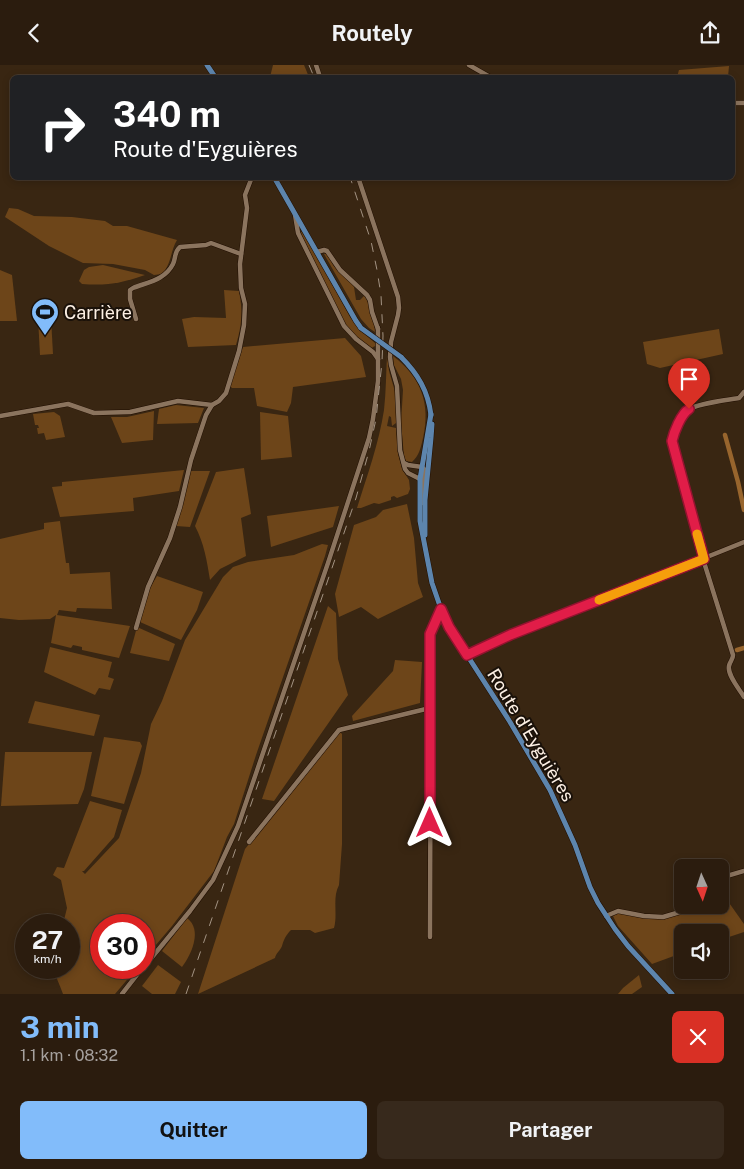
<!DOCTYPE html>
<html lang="fr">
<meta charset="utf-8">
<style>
:root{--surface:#2b1c0e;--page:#37291c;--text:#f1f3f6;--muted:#a6a19e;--line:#473a2e;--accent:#82bcfa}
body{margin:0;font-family:"Public Sans",sans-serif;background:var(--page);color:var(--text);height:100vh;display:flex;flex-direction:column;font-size:19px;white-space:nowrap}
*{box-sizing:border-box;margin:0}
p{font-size:16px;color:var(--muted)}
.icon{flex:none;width:28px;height:28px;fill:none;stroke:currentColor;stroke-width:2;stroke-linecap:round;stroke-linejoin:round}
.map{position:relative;height:929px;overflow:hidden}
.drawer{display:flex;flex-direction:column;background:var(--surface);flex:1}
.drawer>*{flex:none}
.hud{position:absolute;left:10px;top:10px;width:725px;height:105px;border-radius:8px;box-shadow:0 2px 8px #0003,0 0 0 1px var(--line);background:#202124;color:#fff;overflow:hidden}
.needle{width:32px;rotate:177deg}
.tools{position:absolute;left:674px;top:794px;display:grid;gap:10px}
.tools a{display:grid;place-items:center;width:55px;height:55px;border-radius:8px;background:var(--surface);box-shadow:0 2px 8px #0003,0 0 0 1px var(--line);font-size:25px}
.speed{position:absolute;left:15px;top:849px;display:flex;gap:10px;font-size:25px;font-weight:700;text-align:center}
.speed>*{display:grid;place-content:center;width:65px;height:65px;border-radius:50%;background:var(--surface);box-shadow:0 2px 8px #0003,0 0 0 1px var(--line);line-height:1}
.speed small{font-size:12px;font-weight:400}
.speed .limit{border:8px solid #d22;background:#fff;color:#111}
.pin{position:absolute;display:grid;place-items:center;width:42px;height:42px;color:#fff;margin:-51px -21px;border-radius:50% 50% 50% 0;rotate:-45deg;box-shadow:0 0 5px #0007}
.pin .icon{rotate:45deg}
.me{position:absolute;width:55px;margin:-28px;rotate:0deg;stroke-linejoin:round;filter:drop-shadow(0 0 4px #0008)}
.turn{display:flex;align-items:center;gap:18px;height:105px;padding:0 20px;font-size:22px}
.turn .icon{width:65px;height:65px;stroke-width:2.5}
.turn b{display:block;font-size:35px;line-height:42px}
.round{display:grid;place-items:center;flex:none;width:52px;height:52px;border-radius:8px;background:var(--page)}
.summary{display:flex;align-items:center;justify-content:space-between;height:85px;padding:0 20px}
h1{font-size:30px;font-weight:700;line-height:38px;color:var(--accent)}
.cta{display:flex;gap:10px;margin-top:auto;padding:10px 20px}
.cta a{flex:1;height:58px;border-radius:8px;background:var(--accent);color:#111;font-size:20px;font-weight:700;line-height:58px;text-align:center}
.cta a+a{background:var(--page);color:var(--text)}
header{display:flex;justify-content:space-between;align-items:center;height:65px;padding:0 20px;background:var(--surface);font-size:22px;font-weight:700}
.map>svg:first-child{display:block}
.green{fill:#6d4519}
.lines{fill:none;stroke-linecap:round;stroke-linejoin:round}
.canal{stroke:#98652d;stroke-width:4.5}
.minor-casing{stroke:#200e00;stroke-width:5.5}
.major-casing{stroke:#200e00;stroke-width:6}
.minor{stroke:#8b745e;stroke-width:4.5}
.major{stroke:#5d85ad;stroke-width:5}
.rail{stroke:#a39383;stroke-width:1;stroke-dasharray:9 9;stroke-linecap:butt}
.major-bridge-casing{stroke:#200e00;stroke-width:6;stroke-linecap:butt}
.major-bridge{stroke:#5d85ad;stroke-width:5}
.route-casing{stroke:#92132f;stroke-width:12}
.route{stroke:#e11d48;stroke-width:9}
.slow{stroke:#f59e0b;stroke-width:9}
.labels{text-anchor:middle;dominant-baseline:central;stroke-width:4;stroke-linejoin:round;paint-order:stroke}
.poi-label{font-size:18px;fill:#fdf0e4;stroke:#1a1109;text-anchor:start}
.street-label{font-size:18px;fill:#fdf0e4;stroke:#1a1109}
</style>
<header><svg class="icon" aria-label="back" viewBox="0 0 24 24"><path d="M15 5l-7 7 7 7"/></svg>Routely<svg class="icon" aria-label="share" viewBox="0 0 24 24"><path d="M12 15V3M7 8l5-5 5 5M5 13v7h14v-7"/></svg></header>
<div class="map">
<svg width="744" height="929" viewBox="0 0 744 929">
<rect width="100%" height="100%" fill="#392612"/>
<g class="green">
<polygon points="273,0 304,0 309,12 270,12"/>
<polygon points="729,1 728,12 677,12 679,5"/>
<path d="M9 143 18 144 34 151 72 152 105 156 113 161H127L177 175C170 187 172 198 162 209L154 210 145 205 113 199 83 198 49 181 5 152Z"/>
<path d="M300 165 307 174 350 252 361 266 375 278 376 281C374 281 373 282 372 283 364 283 349 265 345 258L303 173Z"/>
<path d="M324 189H327L328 190 333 200 338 206 350 217 354 222 356 235H360L364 231C369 235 375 260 375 267L369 263 361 254Z"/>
<path d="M103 200 145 210C122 218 107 221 82 219L79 216 84 205 89 202Z"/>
<polygon points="0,205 12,210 17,256 0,256"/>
<path d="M224 225 239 226C243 247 242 259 236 280L188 282 182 254 194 252 226 253Z"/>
<polygon points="38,253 51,253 53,289 40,290"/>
<polygon points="719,264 723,289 660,303 647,299 643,277"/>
<polygon points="345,273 361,291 366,312 293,322 291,338 287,347 257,341 254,323 232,323 230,321 243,282"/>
<path d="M387 291 389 306 396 330V358L392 361 391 352 389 351 387 361 396 363 398 389 402 404 409 415 410 424 408 429 397 433 394 431 391 432V435L379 439 374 438 361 443H357C367 411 379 378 384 345 386 327 386 309 387 291Z"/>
<path d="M393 291C421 312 431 339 423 373 421 382 419 391 412 397L406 396 404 391 401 358 403 325 401 314 394 300Z"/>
<polygon points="176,340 204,343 198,358 157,359 159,344"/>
<polygon points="154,346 153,375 122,378 111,352 127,352"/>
<polygon points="54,347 60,351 65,372 46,375 44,368 38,369 37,363 39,363 38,360 35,360 33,349"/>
<polygon points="260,347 288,351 292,392 261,395"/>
<path d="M244 403 251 449 241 453 246 491 220 504 210 515C207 496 204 478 195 461L216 407Z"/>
<polygon points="184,405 179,426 133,433 134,446 60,452 52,422 62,421 62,417"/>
<polygon points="190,406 210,406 190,462 176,461"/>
<polygon points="407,439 414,473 418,518 423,532 378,554 361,542 339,552 335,529 354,460 376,452 383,445"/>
<polygon points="339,441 333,462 271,482 267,451"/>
<polygon points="60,456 66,498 69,498 70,509 110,507 112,544 77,543 76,547 59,545 57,550 130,561 119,593 82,585 82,582 73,580 71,583 51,578 56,550 50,554 19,555 0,553 0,474 44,464 44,458"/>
<path d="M322 479 328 480 325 491 256 690 234 759 227 772 214 806 172 861 144 894V860H101V902L137 903 115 929H63C60 920 55 911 54 903L69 902V860H62L63 859 67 843 61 815 53 810 57 802 64 803 90 736 122 745 114 772 84 806H82L85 809 119 773 141 708 151 659 162 636 185 575 223 512 233 502 248 497 294 490Z"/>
<polygon points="157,511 203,527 197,545 181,575 140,557 150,523"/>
<polygon points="328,541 336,548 338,594 348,630 274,736 262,734"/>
<polygon points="137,562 175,579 169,596 130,588"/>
<polygon points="50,582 112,597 108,612 114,614 110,625 99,623 95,630 44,607"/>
<polygon points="395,595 422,597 420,638 353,656 352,651 393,606"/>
<polygon points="35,636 100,650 94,671 28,658"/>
<path d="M340 667 342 669V779L339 820C332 833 338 849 334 863L315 868 310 865H291C286 870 284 874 282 881 280 886 276 888 275 893L198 929 245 784Z"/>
<polygon points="104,672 140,677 142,681 124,739 91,731"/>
<polygon points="5,687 92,687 84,724 78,739 1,741"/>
<polygon points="720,825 744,859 744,867 720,875 720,868 682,868 682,888 652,899 618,861 613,851 621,847 668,852 684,848 696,842 697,840 720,840"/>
<path d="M187 853C203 865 191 890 182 902L162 886Z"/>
<polygon points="158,900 181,917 175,929 152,929 142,921"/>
<polygon points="639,910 642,922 632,929 618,929 623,923"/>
</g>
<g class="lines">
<g class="canal">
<polyline points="725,370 738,417 744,445"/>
<polyline points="737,585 744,583"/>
</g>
<g class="minor-casing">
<g id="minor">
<polyline points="316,0 320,12"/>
<polyline points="469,0 490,12"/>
<polyline points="732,38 744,38"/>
<polyline points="358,112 398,232 399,243 398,250 391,277 390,292 391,300 397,321 400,385 405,404 408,408 420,414"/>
<polyline points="295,150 298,168 344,261 356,274 373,287 378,294"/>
<polyline points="317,187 324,185 327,186 340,205 367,230 370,235 372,247 378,264"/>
<path d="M136 254 130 234V225L133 223C148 217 165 215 173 199 176 193 174 187 180 182L206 180 211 178 241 189"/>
<path d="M744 327 739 333C728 335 690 339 683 348 681 350 681 355 679 359 676 365 673 369 672 376L703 494 733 590C733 595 730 596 729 601 727 610 740 625 744 632"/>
<polyline points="0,351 68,339 94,348 130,347 178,336 212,340 219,336 226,328 239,286 244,260 245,239 241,223 240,199 247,143 245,130 252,112"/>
<polyline points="404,398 408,400 422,402 424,404 423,438"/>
<polyline points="136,563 148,522 170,473 180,442 191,395 206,350 212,340"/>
<polyline points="467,590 510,571 744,477"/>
<polyline points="249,777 339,665 430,643"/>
<polyline points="720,813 744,806"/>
<polyline points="606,851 618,846 644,851 663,852 680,847 695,840"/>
<polyline points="430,872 431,569 441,544"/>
<polyline points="144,902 190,846 213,815 238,761 328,498 369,373 373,354 378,316 378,263"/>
<polyline points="122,929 143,902"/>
</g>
</g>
<g class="major-casing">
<g id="major">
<polyline points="207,0 215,12"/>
<polyline points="274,112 356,256 361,263"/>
<path d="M401 292C418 309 428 326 431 350"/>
<polyline points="431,349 420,414 420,456 432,518 441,544 449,562 510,657 550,725 575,780 590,822 598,838 615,864 628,881 672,929"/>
<polyline points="425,470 425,435 431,373 432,359"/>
</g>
</g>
<use href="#minor" class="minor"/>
<use href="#major" class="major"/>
<g class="rail">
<polyline points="309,0 314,12"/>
<polyline points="186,929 356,433 369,386 376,354 382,297 383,271 381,230 377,205 371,176 350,112"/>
</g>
<g class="major-bridge-casing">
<polyline id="major-bridge" points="361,263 401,292"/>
</g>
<use href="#major-bridge" class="major-bridge"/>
</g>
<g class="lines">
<g class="route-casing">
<path id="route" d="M430 758V569L441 544 449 562 467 590 510 570 704 494 672 376C674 367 681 349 689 344"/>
</g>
<use href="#route" class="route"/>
<polyline class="slow" points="599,535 704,494 697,469"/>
</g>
<defs>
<g id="stadium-pin" transform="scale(1.4375)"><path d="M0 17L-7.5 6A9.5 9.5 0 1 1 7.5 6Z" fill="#82bcfa" stroke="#1a1109"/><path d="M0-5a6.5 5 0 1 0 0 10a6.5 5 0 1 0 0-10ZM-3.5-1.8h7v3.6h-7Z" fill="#111"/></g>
</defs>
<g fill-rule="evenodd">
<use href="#stadium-pin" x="45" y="247"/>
</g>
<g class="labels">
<g class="poi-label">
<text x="64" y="247">Carrière</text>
</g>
<g class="street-label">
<text transform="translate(531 670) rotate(59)">Route d'Eyguières</text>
</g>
</g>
</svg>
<div class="tools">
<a><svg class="needle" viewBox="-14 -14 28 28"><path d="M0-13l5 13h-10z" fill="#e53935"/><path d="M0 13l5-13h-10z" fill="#a6a19e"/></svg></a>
<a><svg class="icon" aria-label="sound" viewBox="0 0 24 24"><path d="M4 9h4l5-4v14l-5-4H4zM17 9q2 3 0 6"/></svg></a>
</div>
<div class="speed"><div>27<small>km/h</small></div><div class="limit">30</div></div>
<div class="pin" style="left:689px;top:344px;background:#d93025"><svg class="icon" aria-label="arrive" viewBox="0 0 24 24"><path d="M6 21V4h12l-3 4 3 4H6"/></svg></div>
<svg class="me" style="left:430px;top:758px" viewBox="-20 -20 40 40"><path d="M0-17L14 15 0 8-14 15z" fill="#e11d48" stroke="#fff" stroke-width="4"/></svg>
<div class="hud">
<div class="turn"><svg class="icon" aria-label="right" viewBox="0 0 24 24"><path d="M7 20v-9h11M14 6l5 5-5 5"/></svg><div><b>340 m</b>Route d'Eyguières</div></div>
</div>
</div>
<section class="drawer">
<div class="summary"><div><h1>3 min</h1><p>1.1 km · 08:32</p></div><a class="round" style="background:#d93025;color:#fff"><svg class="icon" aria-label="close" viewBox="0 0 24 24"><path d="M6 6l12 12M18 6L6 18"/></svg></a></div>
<div class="cta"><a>Quitter</a><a>Partager</a></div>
</section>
